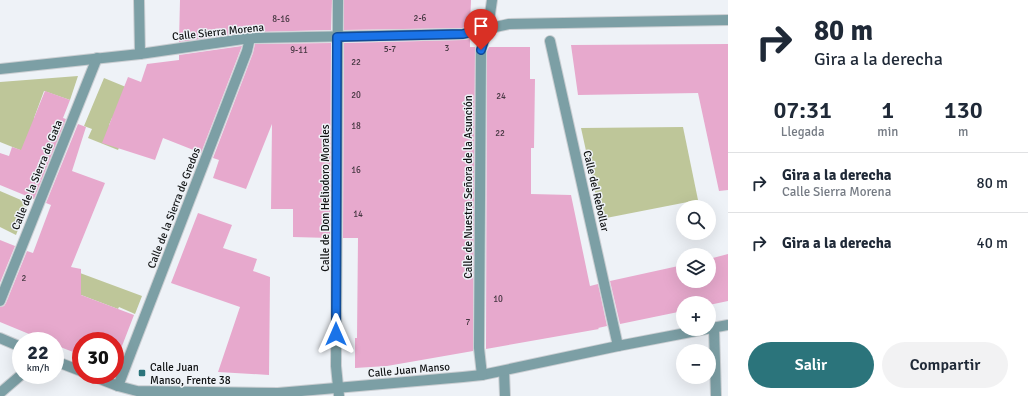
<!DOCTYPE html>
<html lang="es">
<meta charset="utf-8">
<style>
:root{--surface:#fff;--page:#f2f2f3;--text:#1f2937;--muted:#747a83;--line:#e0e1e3;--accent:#2b747b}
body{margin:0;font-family:Signika,sans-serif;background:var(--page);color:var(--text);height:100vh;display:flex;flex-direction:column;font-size:15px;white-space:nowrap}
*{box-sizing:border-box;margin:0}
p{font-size:13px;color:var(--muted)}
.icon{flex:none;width:22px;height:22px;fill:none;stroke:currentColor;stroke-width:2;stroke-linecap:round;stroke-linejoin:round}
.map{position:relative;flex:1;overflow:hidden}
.drawer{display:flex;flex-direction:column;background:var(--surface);width:300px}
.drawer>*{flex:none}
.top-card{background:#fff;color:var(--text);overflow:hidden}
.tools{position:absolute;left:676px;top:200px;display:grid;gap:8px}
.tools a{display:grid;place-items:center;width:40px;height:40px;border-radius:50%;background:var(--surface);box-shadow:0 4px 16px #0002;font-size:20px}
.speed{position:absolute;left:12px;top:332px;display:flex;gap:8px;font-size:20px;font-weight:700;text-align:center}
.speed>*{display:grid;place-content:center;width:52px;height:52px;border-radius:50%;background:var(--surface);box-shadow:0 4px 16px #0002;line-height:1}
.speed small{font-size:10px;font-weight:400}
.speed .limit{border:6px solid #d22;background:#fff;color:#111}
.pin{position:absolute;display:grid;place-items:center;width:34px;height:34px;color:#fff;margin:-41px -17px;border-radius:50% 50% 50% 0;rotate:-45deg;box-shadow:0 0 4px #0007}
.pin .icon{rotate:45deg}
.me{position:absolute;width:44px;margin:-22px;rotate:0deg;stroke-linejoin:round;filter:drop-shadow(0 0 3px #0008)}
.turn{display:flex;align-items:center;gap:14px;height:84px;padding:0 20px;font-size:18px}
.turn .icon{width:52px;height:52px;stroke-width:2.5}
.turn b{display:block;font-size:28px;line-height:34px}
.eta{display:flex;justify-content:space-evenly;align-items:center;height:68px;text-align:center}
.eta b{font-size:24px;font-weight:600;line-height:28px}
.button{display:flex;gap:8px;margin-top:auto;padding:8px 20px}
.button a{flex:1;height:46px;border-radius:24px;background:var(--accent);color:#fff;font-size:16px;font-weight:600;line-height:46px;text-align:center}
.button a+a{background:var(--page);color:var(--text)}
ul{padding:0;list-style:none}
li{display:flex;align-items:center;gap:12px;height:60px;padding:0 20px;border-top:1px solid var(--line)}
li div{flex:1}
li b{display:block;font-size:15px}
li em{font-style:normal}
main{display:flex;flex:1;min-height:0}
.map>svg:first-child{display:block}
.green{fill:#bec699}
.building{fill:#e7a9cd}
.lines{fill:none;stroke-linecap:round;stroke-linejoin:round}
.street-casing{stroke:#caced2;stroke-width:12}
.street{stroke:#7c9fa5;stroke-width:10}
.route-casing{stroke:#114b97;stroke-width:10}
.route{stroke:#1a73e8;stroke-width:7}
.poi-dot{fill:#2b747b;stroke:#eef2f7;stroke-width:1.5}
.labels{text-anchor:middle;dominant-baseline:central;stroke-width:3;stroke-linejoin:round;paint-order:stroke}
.number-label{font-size:9px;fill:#453741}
.street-label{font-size:11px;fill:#0f1112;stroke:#eef2f7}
.poi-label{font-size:11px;fill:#0f1112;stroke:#eef2f7;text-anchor:start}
</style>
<main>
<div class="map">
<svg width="728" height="396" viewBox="0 0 728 396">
<rect width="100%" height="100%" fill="#eef2f7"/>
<g class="green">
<polygon points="78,76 70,100 44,91 34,118 42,122 45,160 0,142 0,82"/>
<polygon points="104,78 160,101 147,132 112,118 109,125 126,132 118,150 88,138 92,129 84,126"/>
<polygon points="683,127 698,200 601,219 581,128"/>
<polygon points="0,191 28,203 16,235 0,227"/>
<polygon points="80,273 142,296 135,314 119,307 118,309 68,290"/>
</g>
<g class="building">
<polygon points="180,0 332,0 331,30 250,32 179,42"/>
<polygon points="344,0 471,0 470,26 462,28 344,30"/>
<polygon points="470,39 470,47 475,47 473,351 387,366 355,368 355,338 357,338 358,238 343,238 344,43 463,40"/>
<polygon points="331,43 330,238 293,237 293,209 271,209 272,124 246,189 213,178 219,160 213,158 253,53 255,44"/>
<polygon points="728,44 728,190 719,191 698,93 578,95 571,45"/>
<polygon points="242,46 201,153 163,138 155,160 102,143 128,77 141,82 147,64 179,60 179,55"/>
<polygon points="489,47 530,47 530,79 535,79 534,148 531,148 531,194 571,195 590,286 598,284 607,326 598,328 599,329 486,349 487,51"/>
<polygon points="45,91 70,100 63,118 66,119 34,199 0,185 0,153 9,156 12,147 21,150"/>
<polygon points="78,124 86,127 72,171 105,183 71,267 81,269 81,295 134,315 115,364 115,341 81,341 81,355 55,345 55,341 46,341 0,322 0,307 4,306 6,303 27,251 33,253 51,205 46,203"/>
<polygon points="198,213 232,225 223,248 257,259 253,271 270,277 269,375 218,372 240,307 171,283"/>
<polygon points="0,240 15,246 0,283"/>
<polygon points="728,254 728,301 709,305 709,303 683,303 683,311 620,324 610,281 683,265 683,281 709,281 709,259"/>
</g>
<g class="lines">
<g class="street-casing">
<g id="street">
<polyline points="139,0 140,54"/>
<polyline points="338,0 336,366 339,396"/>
<polyline points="550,41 618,346"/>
<polyline points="0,69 140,54 250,38 463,34 509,24 728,20"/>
<polyline points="0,301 97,58"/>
<polyline points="714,329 716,396"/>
<polyline points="0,338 21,347"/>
<polyline points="55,361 81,371"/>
<polyline points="504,371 505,396"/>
<polyline points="90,375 118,386 137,391 278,393 463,377 482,375 618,346 728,325"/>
<polyline points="482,375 479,348 481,50 488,28 492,0"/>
<polyline points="118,386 247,51 250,38"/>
<polyline points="0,393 21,375"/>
</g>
</g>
<use href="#street" class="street"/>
</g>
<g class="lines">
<g class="route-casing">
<polyline id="route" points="336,334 337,37 463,34 488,28 481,50"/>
</g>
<use href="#route" class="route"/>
</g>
<rect class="poi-dot" x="138" y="369" width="8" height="8" rx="2"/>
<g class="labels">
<g class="number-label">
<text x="420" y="18">2-6</text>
<text x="281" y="19">8-16</text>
<text x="447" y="48">3</text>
<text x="390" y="49">5-7</text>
<text x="299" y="50">9-11</text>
<text x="356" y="62">22</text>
<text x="356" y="95">20</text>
<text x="501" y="96">24</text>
<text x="356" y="126">18</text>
<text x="500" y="133">22</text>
<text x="356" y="170">16</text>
<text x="358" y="214">14</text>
<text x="24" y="278">2</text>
<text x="498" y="299">10</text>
<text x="468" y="322">7</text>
</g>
<g class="street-label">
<text transform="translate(218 32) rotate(-6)">Calle Sierra Morena</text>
<text transform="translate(37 175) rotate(-68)">Calle de la Sierra de Gata</text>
<text transform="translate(468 187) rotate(-90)">Calle de Nuestra Señora de la Asunción</text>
<text transform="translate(596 191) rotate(77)">Calle del Rebollar</text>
<text transform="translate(325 198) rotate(-90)">Calle de Don Heliodoro Morales</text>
<text transform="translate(174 208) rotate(-69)">Calle de la Sierra de Gredos</text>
<text transform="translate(409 370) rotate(-5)">Calle Juan Manso</text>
</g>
<g class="poi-label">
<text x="150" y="367">Calle Juan<tspan x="150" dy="13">Manso, Frente 38</tspan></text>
</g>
</g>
</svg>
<div class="tools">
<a><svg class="icon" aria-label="search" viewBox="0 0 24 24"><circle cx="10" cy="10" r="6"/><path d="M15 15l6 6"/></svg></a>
<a><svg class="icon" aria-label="layers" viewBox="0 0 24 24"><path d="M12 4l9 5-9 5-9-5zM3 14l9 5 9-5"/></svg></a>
<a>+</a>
<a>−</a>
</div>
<div class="speed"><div>22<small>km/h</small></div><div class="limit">30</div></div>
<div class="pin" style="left:481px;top:50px;background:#d93025"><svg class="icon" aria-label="arrive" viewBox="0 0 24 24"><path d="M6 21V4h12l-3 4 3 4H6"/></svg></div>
<svg class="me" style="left:336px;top:334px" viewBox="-20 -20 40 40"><path d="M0-17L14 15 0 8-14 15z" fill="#1a73e8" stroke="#fff" stroke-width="4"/></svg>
</div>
<section class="drawer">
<div class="top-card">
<div class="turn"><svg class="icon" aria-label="right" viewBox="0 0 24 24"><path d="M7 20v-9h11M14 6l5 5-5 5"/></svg><div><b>80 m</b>Gira a la derecha</div></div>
</div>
<div class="eta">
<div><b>07:31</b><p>Llegada</p></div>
<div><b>1</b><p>min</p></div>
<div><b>130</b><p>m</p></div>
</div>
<ul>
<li><svg class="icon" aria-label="right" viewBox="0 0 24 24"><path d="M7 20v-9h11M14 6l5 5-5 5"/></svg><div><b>Gira a la derecha</b><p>Calle Sierra Morena</p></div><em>80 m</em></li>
<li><svg class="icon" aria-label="right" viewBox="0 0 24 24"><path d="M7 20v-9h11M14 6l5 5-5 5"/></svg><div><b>Gira a la derecha</b></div><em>40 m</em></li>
</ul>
<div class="button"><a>Salir</a><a>Compartir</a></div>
</section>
</main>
